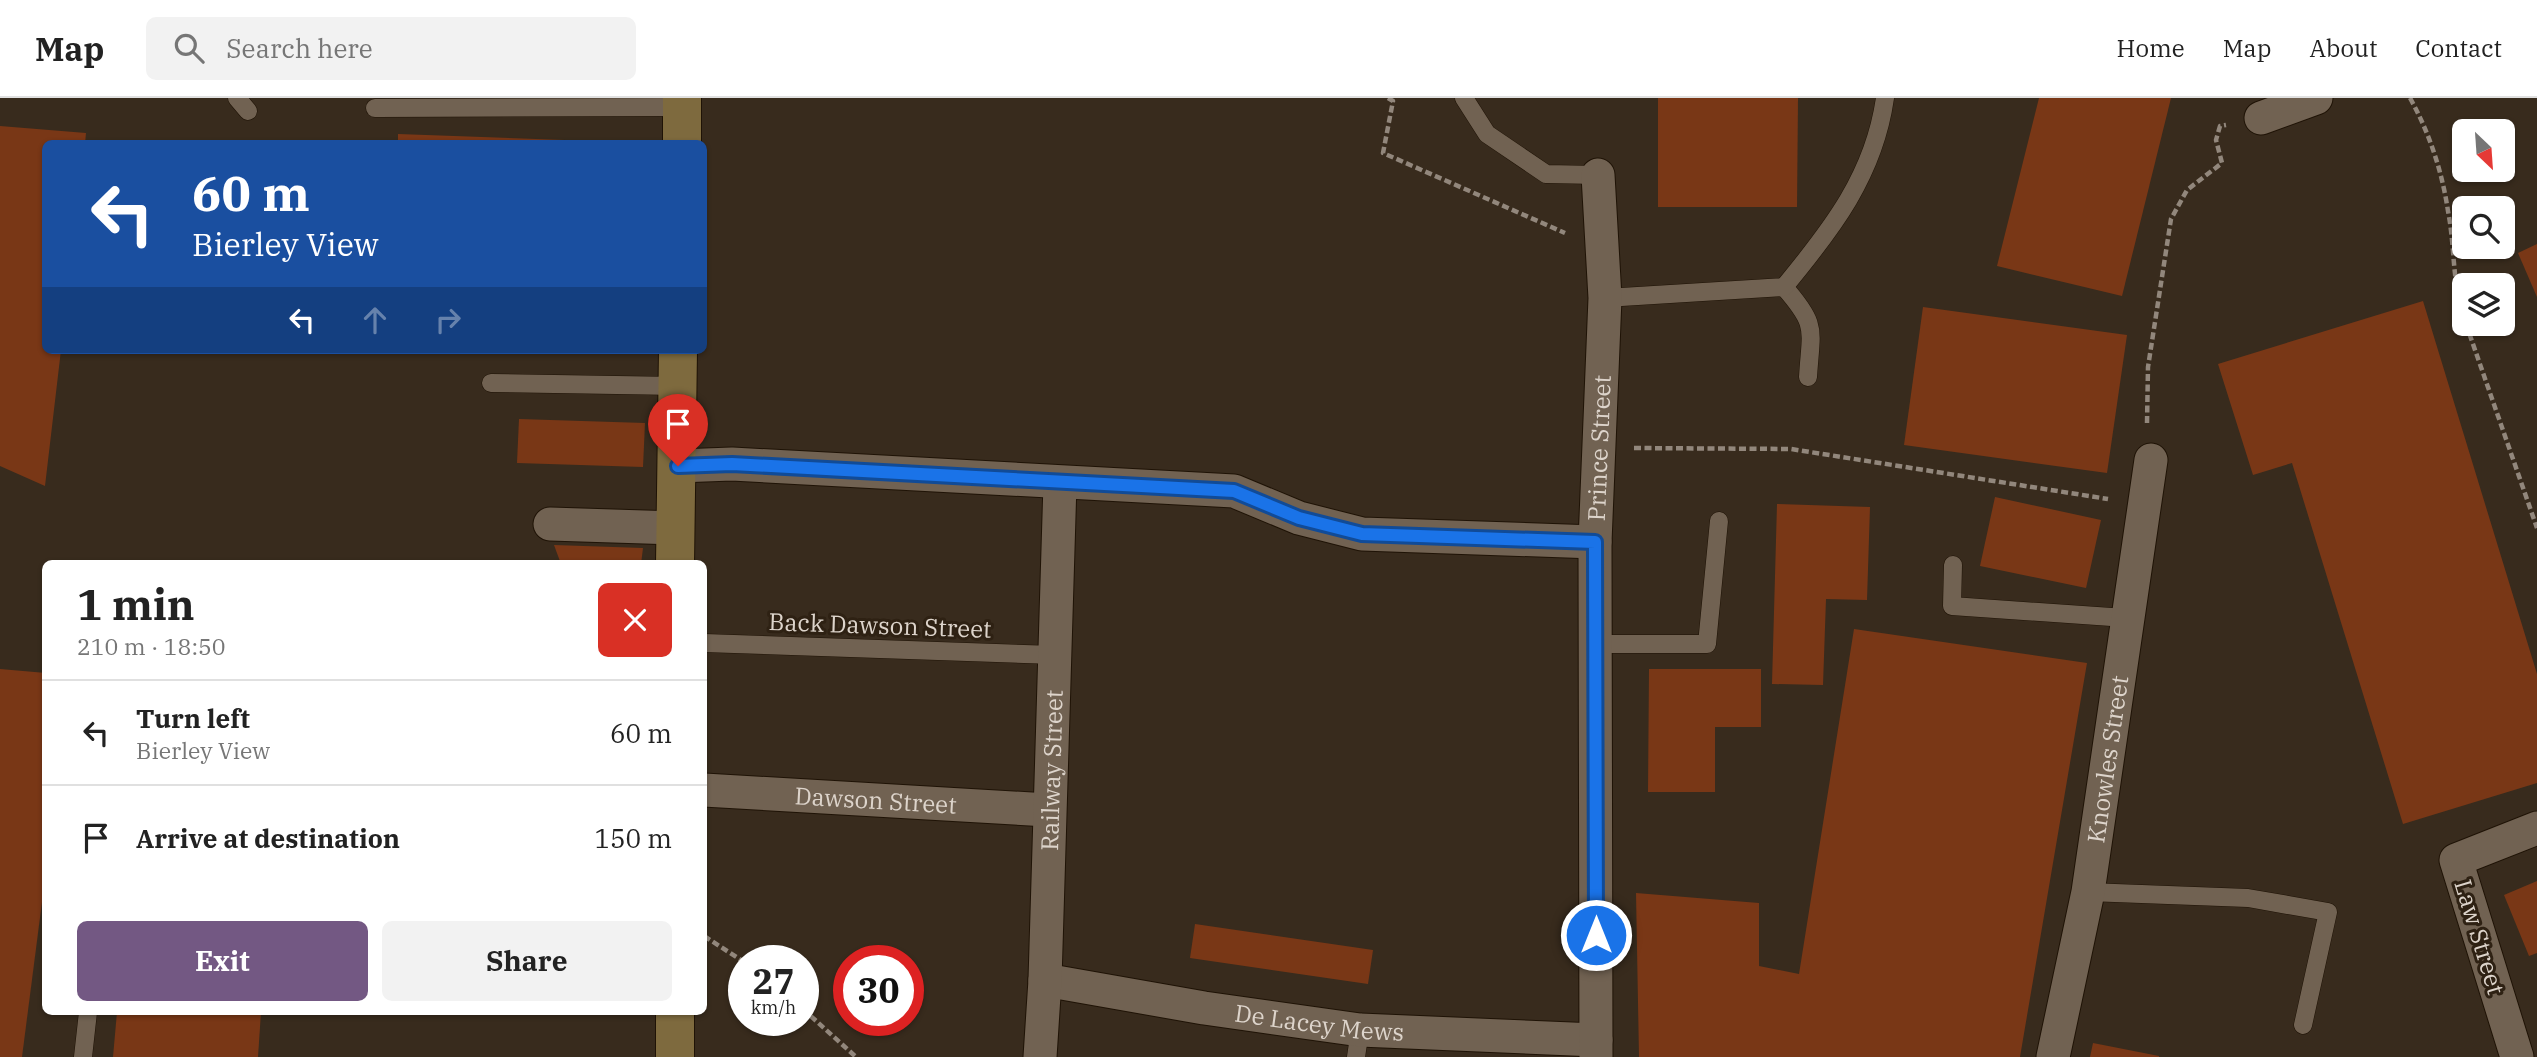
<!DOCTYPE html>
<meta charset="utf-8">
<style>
:root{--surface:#fff;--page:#f2f2f2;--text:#222;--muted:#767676;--line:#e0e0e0;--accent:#735883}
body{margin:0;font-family:"IBM Plex Serif",serif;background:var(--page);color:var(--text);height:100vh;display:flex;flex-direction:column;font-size:26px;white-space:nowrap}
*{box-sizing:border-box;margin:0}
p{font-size:23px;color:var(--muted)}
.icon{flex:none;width:38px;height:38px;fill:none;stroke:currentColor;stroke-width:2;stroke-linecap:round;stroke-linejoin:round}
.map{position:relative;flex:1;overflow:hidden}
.details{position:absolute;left:42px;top:462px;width:665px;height:455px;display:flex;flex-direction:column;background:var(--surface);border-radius:10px;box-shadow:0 2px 5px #0004}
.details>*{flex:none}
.top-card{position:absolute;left:42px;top:42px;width:665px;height:214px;border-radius:10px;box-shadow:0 2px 5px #0004;background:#1a4fa0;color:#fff;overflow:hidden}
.needle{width:46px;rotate:155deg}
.tools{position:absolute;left:2452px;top:21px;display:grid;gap:14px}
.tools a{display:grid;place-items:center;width:63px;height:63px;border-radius:10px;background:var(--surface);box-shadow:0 2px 5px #0004;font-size:35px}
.speed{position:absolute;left:728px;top:847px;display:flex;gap:14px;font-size:35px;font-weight:700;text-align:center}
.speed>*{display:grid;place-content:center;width:91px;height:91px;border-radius:50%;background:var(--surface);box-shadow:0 2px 5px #0004;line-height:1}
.speed small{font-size:18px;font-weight:400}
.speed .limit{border:10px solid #d22;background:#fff;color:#111}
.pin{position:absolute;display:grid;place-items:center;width:60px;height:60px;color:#fff;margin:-72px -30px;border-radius:50% 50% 50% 0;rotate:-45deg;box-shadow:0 0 7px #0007}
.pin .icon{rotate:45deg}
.me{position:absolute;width:77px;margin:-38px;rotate:0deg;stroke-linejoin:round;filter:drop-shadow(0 0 5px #0008)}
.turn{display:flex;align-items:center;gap:24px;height:147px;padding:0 35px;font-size:32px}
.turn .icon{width:91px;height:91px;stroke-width:2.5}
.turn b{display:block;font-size:49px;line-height:60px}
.lanes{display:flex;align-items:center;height:66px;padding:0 35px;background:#0003;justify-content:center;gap:35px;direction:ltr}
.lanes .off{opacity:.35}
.round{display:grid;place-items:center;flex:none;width:74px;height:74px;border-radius:10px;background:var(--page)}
.head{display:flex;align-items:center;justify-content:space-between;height:119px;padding:0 35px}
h1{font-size:42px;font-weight:700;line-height:52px}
.primary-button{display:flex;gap:14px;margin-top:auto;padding:14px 35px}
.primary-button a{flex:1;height:80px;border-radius:10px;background:var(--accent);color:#fff;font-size:28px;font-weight:700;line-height:80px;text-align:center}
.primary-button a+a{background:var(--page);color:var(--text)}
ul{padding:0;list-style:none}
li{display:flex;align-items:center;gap:21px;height:105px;padding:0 35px;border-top:2px solid var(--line)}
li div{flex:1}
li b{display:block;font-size:26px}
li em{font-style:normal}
header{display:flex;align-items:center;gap:42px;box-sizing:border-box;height:98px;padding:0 35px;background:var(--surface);border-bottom:2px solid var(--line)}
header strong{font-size:33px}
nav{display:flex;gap:38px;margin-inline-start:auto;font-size:24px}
.search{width:490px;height:63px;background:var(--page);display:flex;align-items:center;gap:18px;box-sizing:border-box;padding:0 24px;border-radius:10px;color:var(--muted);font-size:26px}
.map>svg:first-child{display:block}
.building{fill:#793716}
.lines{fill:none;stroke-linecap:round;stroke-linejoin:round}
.lane-casing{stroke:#1f1306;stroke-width:19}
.street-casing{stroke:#1f1306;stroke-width:35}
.secondary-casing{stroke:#1f1306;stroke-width:40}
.path{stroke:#92877c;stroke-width:4.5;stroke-dasharray:7 3.5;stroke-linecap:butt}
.lane{stroke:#716252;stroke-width:18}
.street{stroke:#716252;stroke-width:33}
.secondary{stroke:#7e6a3e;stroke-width:38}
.route-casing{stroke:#114b97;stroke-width:18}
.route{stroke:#1a73e8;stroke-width:12}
.labels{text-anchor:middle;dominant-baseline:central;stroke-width:6;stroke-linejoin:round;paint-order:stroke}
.street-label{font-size:24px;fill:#ddd4cb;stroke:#2e2113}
</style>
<header>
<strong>Map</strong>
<div class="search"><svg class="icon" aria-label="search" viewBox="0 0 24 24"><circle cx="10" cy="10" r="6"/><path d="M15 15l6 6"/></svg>Search here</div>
<nav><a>Home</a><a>Map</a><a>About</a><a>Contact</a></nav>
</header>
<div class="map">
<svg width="2537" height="959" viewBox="0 0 2537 959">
<rect width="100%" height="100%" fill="#382b1d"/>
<g class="building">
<polygon points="1658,0 1798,0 1797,109 1658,109"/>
<polygon points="2039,0 2171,0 2122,198 1997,168"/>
<polygon points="0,28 86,35 85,46 46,46 46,252 61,252 45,388 0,368"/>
<polygon points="398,36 593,43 593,46 398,46"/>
<polygon points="2537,146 2537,199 2518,155"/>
<polygon points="2423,203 2537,576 2537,685 2403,726 2292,365 2253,377 2218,266"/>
<polygon points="1923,209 2127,237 2107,375 1904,347"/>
<polygon points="519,321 645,325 643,369 517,365"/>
<polygon points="1995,399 2101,422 2086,490 1980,468"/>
<polygon points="1777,406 1870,409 1867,502 1826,501 1823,587 1772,586"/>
<polygon points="554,447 643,450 641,466 561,466"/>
<polygon points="1854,531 2087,565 2020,959 1639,959 1636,795 1759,805 1759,868 1799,876"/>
<polygon points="0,571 46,575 46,773 22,959 0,959"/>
<polygon points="1649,571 1761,571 1761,629 1715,629 1715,694 1648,694"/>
<polygon points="2537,783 2537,855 2529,858 2504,797"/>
<polygon points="1195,826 1373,852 1368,886 1190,860"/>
<polygon points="117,914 261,914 258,959 113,959"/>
<polygon points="2093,945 2159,958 2159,959 2090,959"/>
</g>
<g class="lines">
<g class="lane-casing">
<g id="lane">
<polyline points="237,0 248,13"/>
<polyline points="1464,0 1487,36 1546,76 1598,77"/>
<polyline points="375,10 683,9"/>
<path d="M1784 189C1818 228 1811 230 1808 279"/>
<path d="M1605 200 1784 189C1832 131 1874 77 1885 0"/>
<polyline points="491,285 678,288"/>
<polyline points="1953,467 1952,508 2126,520"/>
<polyline points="704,545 1055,557"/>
<polyline points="1595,546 1707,546 1719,423"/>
<polyline points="2088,794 2248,800 2328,814 2303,927"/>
<polyline points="83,959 88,914"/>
<polyline points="1356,959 1360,932"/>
</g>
</g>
<g class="street-casing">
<g id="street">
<polyline points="2261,20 2316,0"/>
<polyline points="678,368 732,366 1234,393 1299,420 1362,436 1595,444"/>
<polyline points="550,426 676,430"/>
<path id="s1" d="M704 692 1048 712"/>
<path id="s2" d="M1045 882 1204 910 1360 932 1596 942"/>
<path id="s3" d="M1040 959 1045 882 1060 385"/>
<path id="s4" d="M1596 959 1595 444 1605 200 1598 77"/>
<path id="s5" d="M2053 959 2088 794 2151 362"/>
<polyline points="2517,959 2456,762 2537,730"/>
</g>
</g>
<g class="secondary-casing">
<g id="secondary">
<polyline points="682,46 682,0"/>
<polyline points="675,466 678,252"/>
<polyline points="675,914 675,959"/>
</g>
</g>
<g class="path">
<polyline points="1388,0 1393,3 1383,55 1565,135"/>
<path d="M2410 0C2429 34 2442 73 2448 113 2455 148 2452 186 2464 220"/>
<polyline points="2466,226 2537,430"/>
<polyline points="2147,325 2148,269 2171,121 2187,92 2222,65 2216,42 2220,28 2226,27"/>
<polyline points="1634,350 1791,351 2108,401"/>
<polyline points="704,838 744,864"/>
<polyline points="803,911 856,959"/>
</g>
<use href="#lane" class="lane"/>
<use href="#street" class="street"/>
<use href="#secondary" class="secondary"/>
</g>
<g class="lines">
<g class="route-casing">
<polyline id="route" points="678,368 732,366 1234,393 1299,420 1362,436 1595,444 1596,837"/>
</g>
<use href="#route" class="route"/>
</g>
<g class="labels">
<g class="street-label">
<text stroke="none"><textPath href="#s4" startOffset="609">Prince Street</textPath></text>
<text transform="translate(880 527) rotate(2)">Back Dawson Street</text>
<text stroke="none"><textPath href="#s5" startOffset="303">Knowles Street</textPath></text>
<text stroke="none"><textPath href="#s3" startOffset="287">Railway Street</textPath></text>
<text stroke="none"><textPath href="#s1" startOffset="172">Dawson Street</textPath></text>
<text transform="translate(2480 839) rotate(73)">Law Street</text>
<text stroke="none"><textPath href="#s2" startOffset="278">De Lacey Mews</textPath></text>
</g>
</g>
</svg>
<div class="tools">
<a><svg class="needle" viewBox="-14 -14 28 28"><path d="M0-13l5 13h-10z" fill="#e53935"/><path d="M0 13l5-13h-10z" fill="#767676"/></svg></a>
<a><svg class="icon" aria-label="search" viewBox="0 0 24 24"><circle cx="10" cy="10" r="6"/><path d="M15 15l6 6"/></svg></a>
<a><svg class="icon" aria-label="layers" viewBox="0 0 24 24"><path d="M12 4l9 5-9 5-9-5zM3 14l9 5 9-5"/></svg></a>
</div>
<div class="speed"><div>27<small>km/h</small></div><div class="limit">30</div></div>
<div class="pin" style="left:678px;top:368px;background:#d93025"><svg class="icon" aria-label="arrive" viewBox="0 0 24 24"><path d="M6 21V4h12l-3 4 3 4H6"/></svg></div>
<svg class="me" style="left:1596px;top:837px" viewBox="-20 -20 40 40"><circle r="17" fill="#1a73e8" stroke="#fff" stroke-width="3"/><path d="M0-11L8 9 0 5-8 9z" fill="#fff"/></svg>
<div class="top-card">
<div class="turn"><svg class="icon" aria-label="left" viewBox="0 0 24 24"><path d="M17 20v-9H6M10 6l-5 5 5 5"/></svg><div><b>60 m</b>Bierley View</div></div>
<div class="lanes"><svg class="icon" aria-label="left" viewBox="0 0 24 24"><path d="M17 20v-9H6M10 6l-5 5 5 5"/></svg><svg class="icon off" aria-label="ahead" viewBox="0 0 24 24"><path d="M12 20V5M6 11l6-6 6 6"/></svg><svg class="icon off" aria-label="right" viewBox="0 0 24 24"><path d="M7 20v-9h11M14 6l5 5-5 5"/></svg></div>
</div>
<section class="details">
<div class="head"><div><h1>1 min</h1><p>210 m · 18:50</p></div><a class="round" style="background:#d93025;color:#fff"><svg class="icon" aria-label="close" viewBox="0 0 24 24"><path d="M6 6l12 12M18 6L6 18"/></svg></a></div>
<ul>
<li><svg class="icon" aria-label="left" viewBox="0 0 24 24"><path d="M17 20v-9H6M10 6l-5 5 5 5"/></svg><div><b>Turn left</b><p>Bierley View</p></div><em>60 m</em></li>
<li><svg class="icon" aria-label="arrive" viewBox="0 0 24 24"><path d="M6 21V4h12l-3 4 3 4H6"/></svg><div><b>Arrive at destination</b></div><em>150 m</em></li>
</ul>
<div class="primary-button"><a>Exit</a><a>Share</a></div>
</section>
</div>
